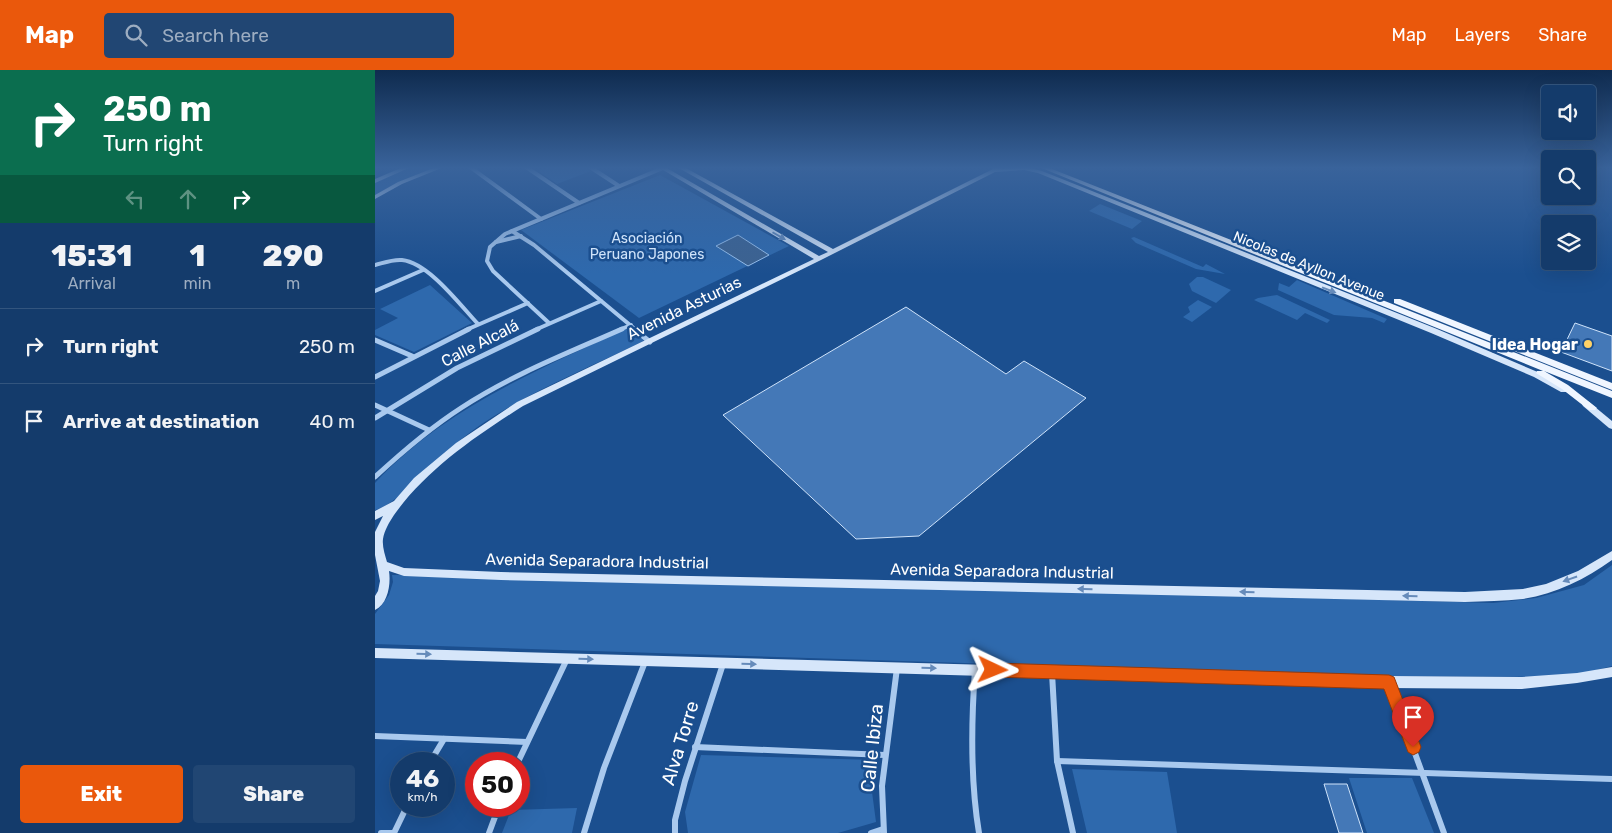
<!DOCTYPE html>
<meta charset="utf-8">
<style>
:root{--surface:#143b6b;--page:#214673;--text:#f1f3f6;--muted:#9dadc1;--line:#33557e;--accent:#ea580c}
body{margin:0;font-family:Rubik,sans-serif;background:var(--page);color:var(--text);height:100vh;display:flex;flex-direction:column;font-size:19px;white-space:nowrap}
*{box-sizing:border-box;margin:0}
p{font-size:16px;color:var(--muted)}
.icon{flex:none;width:28px;height:28px;fill:none;stroke:currentColor;stroke-width:2;stroke-linecap:round;stroke-linejoin:round}
.map{position:relative;flex:1;overflow:hidden}
.side{display:flex;flex-direction:column;background:var(--surface);width:375px}
.side>*{flex:none}
.banner{background:#0b6e4f;color:#fff;overflow:hidden}
.buttons{position:absolute;left:1166px;top:15px;display:grid;gap:10px}
.buttons a{display:grid;place-items:center;width:55px;height:55px;border-radius:5px;background:var(--surface);box-shadow:0 5px 20px #0002,0 0 0 1px var(--line);font-size:25px}
.speed{position:absolute;left:15px;top:682px;display:flex;gap:10px;font-size:25px;font-weight:700;text-align:center}
.speed>*{display:grid;place-content:center;width:65px;height:65px;border-radius:50%;background:var(--surface);box-shadow:0 5px 20px #0002,0 0 0 1px var(--line);line-height:1}
.speed small{font-size:12px;font-weight:400}
.speed .limit{border:8px solid #d22;background:#fff;color:#111}
.pin{position:absolute;display:grid;place-items:center;width:42px;height:42px;color:#fff;margin:-51px -21px;border-radius:50% 50% 50% 0;rotate:-45deg;box-shadow:0 0 5px #0007}
.pin .icon{rotate:45deg}
.me{position:absolute;width:55px;margin:-28px;rotate:92deg;stroke-linejoin:round;filter:drop-shadow(0 0 4px #0008)}
.turn{display:flex;align-items:center;gap:18px;height:105px;padding:0 20px;font-size:22px}
.turn .icon{width:65px;height:65px;stroke-width:2.5}
.turn b{display:block;font-size:35px;line-height:42px}
.lanes{display:flex;align-items:center;height:48px;padding:0 20px;background:#0003;justify-content:center;gap:25px;direction:ltr}
.lanes .off{opacity:.35}
.eta{display:flex;justify-content:space-evenly;align-items:center;height:85px;text-align:center}
.eta b{font-size:30px;font-weight:800;line-height:35px}
.button{display:flex;gap:10px;margin-top:auto;padding:10px 20px}
.button a{flex:1;height:58px;border-radius:5px;background:var(--accent);color:#fff;font-size:20px;font-weight:800;line-height:58px;text-align:center}
.button a+a{background:var(--page);color:var(--text)}
ul{padding:0;list-style:none}
li{display:flex;align-items:center;gap:15px;height:75px;padding:0 20px;border-top:1px solid var(--line)}
li div{flex:1}
li b{display:block;font-size:19px}
li em{font-style:normal}
header{display:flex;align-items:center;gap:30px;box-sizing:border-box;height:70px;padding:0 25px;background:var(--accent);color:#fff}
header strong{font-size:24px}
nav{display:flex;gap:28px;margin-inline-start:auto;font-size:18px}
.search{width:350px;height:45px;background:var(--page);display:flex;align-items:center;gap:12px;box-sizing:border-box;padding:0 18px;border-radius:5px;color:var(--muted);font-size:19px}
main{display:flex;flex:1;min-height:0}
.map>svg:first-child{display:block}
.green{fill:#2e69ad}
.water{fill:#3c6290;stroke:#9cc4f0}
.building{fill:#4478b7;stroke:#cfe3fa}
.lines{fill:none;stroke-linecap:round;stroke-linejoin:round}
.street-far2{stroke:#a9c9ee;stroke-width:4}
.street-far1{stroke:#a9c9ee;stroke-width:5}
.street{stroke:#a9c9ee;stroke-width:6}
.secondary{fill:#d6e6fa;fill-rule:evenodd}
.primary{fill:#f0f6ff;fill-rule:evenodd}
.oneway{fill:#668bba}
.route{fill:#ea580c;stroke:#983908}
.poi-dot{fill:#ffd166;stroke:#1b4f8f;stroke-width:2}
.labels{text-anchor:middle;dominant-baseline:central;stroke-width:5;stroke-linejoin:round;paint-order:stroke}
.far-park-label{font-size:14px;fill:#cfe3fa;stroke:#1b4f8f}
.far-street-label{font-size:14px;fill:#fff;stroke:#1b4f8f}
.street-label{font-size:16px;fill:#fff;stroke:#1b4f8f}
.poi-label{font-size:16px;font-weight:bold;fill:#fff;stroke:#1b4f8f;text-anchor:end}
.near-street-label{font-size:19px;fill:#fff;stroke:#1b4f8f}
</style>
<header>
<strong>Map</strong>
<div class="search"><svg class="icon" aria-label="search" viewBox="0 0 24 24"><circle cx="10" cy="10" r="6"/><path d="M15 15l6 6"/></svg>Search here</div>
<nav><a>Map</a><a>Layers</a><a>Share</a></nav>
</header>
<main>
<section class="side">
<div class="banner">
<div class="turn"><svg class="icon" aria-label="right" viewBox="0 0 24 24"><path d="M7 20v-9h11M14 6l5 5-5 5"/></svg><div><b>250 m</b>Turn right</div></div>
<div class="lanes"><svg class="icon off" aria-label="left" viewBox="0 0 24 24"><path d="M17 20v-9H6M10 6l-5 5 5 5"/></svg><svg class="icon off" aria-label="ahead" viewBox="0 0 24 24"><path d="M12 20V5M6 11l6-6 6 6"/></svg><svg class="icon" aria-label="right" viewBox="0 0 24 24"><path d="M7 20v-9h11M14 6l5 5-5 5"/></svg></div>
</div>
<div class="eta">
<div><b>15:31</b><p>Arrival</p></div>
<div><b>1</b><p>min</p></div>
<div><b>290</b><p>m</p></div>
</div>
<ul>
<li><svg class="icon" aria-label="right" viewBox="0 0 24 24"><path d="M7 20v-9h11M14 6l5 5-5 5"/></svg><div><b>Turn right</b></div><em>250 m</em></li>
<li><svg class="icon" aria-label="arrive" viewBox="0 0 24 24"><path d="M6 21V4h12l-3 4 3 4H6"/></svg><div><b>Arrive at destination</b></div><em>40 m</em></li>
</ul>
<div class="button"><a>Exit</a><a>Share</a></div>
</section>
<div class="map">
<svg width="1237" height="763" viewBox="0 0 1237 763">
<rect width="100%" height="100%" fill="#1b4f8f"/>
<g class="green">
<polygon points="37,97 62,97 28,110 0,125 0,112"/>
<polygon points="174,97 209,97 216,101 182,114 163,101"/>
<polygon points="285,105 414,176 264,248 146,160"/>
<polygon points="725,134 767,151 757,159 714,141"/>
<polygon points="759,167 828,197 831,194 850,204 821,199 761,173 756,168"/>
<polygon points="822,207 828,207 856,220 841,233 817,221 814,214"/>
<polygon points="922,210 1012,249 1009,253 997,248 959,245 903,220 904,213 914,217"/>
<polygon points="55,215 97,253 39,282 0,265 0,260 23,248 5,239"/>
<polygon points="902,225 955,250 952,253 930,243 922,250 879,230 883,228"/>
<polygon points="823,230 837,237 817,252 808,247 815,242 813,237"/>
<path d="M254 257 269 271C203 303 124 333 70 383 54 398 21 435 0 440V413C69 338 164 300 254 257Z"/>
<polygon points="1237,495 1237,596 1194,607 997,606 0,574 0,544 14,525 18,512 17,505 145,506 1118,533 1161,528 1209,515"/>
<polygon points="326,685 500,690 497,722 501,752 463,763 313,763 310,742"/>
<polygon points="697,699 792,702 802,763 712,763"/>
<polygon points="974,708 1037,708 1059,763 992,763"/>
<polygon points="202,738 197,763 127,763 136,740"/>
</g>
<polygon class="water" points="363,165 394,185 373,196 341,176"/>
<g class="building">
<polygon points="531,237 631,304 649,291 711,328 544,466 481,469 348,345"/>
<polygon points="1200,253 1237,266 1237,301 1186,282"/>
<polygon points="949,714 972,714 988,763 964,763"/>
</g>
<g class="lines">
<g class="street-far2">
<polyline points="95,97 166,149"/>
<polyline points="151,97 204,133"/>
<polyline points="215,97 244,116"/>
<polyline points="137,161 159,175 261,260"/>
<polyline points="121,172 146,166"/>
<path d="M0 195C8 193 18 189 27 190 54 193 85 235 103 254"/>
<polyline points="0,221 48,200"/>
<polyline points="174,253 118,201 112,191 115,177 130,164 288,98"/>
<polyline points="91,260 153,233"/>
<polyline points="160,260 226,231"/>
<polyline points="244,260 256,255"/>
</g>
<g class="street-far1">
<polyline points="259,259 275,272"/>
<polyline points="0,270 37,286"/>
<polyline points="0,307 94,259"/>
<polyline points="0,335 54,360"/>
<polyline points="0,348 82,298 163,259"/>
<path d="M0 407C27 382 55 358 86 338 136 305 193 283 247 259"/>
</g>
<g class="street">
<path d="M600 600C596 655 595 709 604 763"/>
<polyline points="677,603 682,691 698,763"/>
<polyline points="1014,612 1069,763"/>
<polyline points="0,666 152,672"/>
<polyline points="320,677 510,685"/>
<polyline points="682,691 1237,709"/>
<polyline points="54,694 69,669"/>
<polyline points="142,694 192,589"/>
<polyline points="6,763 19,763"/>
<polyline points="19,763 32,736"/>
<polyline points="114,763 124,736"/>
<polyline points="209,763 229,698 270,592"/>
<polyline points="300,763 300,750 310,711 348,594"/>
<polyline points="496,763 508,759"/>
<polyline points="509,763 507,716 522,598"/>
</g>
<g class="secondary">
<polygon points="28,97 36,97 0,113 0,109"/>
<polygon points="61,97 69,97 27,114 0,129 0,125 23,112"/>
<path d="M283 97H290L444 186 453 182 302 97H309L458 179 622 97H629L627 99 651 97 667 101 1062 259 1165 303 1192 318 1193 320 1192 322H1186L1159 307 1056 263 663 103 649 100 620 102 446 190 148 336C101 366 52 399 19 445 15 451 9 461 8 469 7 476 10 485 12 492L29 498 126 502 1090 522 1148 519 1171 514 1203 501 1237 481V490C1211 509 1180 524 1148 529 1129 531 1109 531 1090 532L126 510 29 506 14 501C16 514 13 534 0 540V526L3 521 5 511 0 485V462L8 446 0 450V441L19 431 39 408 81 373 142 332 439 189Z"/>
<polygon points="1211,331 1214,332 1237,351 1237,359 1234,358 1208,336 1207,334"/>
<polygon points="0,578 1014,606 1147,607 1202,603 1237,597 1237,607 1202,613 1147,619 1014,618 0,588"/>
</g>
<g class="primary">
<polygon points="664,97 672,97 1237,321 1237,328 1169,301 1193,315 1222,338 1220,340 1214,340 1187,319 1161,303 1162,301 1168,301"/>
<polygon points="1019,229 1025,229 1237,313 1237,320 1019,233"/>
</g>
</g>
<defs><path id="oneway-solid" d="M-6-.8H1V-3.2L6.5 0L1 3.2V.8H-6Z" transform="scale(1.25)"/></defs>
<g class="oneway">
<use href="#oneway-solid" transform="translate(404 166) rotate(30)"/>
<use href="#oneway-solid" transform="translate(954 220) rotate(21)"/>
<use href="#oneway-solid" transform="translate(1195 509) rotate(161)"/>
<use href="#oneway-solid" transform="translate(710 519) rotate(-179)"/>
<use href="#oneway-solid" transform="translate(872 522) rotate(-179)"/>
<use href="#oneway-solid" transform="translate(1035 526) rotate(-178)"/>
<use href="#oneway-solid" transform="translate(49 584) rotate(2)"/>
<use href="#oneway-solid" transform="translate(211 589) rotate(2)"/>
<use href="#oneway-solid" transform="translate(374 594) rotate(1)"/>
<use href="#oneway-solid" transform="translate(554 598) rotate(2)"/>
</g>
<linearGradient id="sky" x2="0" y2="1"><stop stop-color="#0f2b4f"/><stop offset="0.48" stop-color="#39639b"/><stop offset="1" stop-color="#39639b" stop-opacity="0"/></linearGradient>
<rect width="1237" height="204" fill="url(#sky)"/>
<polygon class="route" points="618,593 1014,605 1019,607 1046,677 1044,682 1038,685 1033,682 1009,619 618,607 613,605 610,600 613,595"/>
<circle class="poi-dot" cx="1213" cy="274" r="5"/>
<g class="labels">
<g class="far-park-label">
<text x="272" y="168">Asociación<tspan x="272" dy="16">Peruano Japones</tspan></text>
</g>
<g class="far-street-label">
<text transform="translate(934 196) rotate(22)">Nicolas de Ayllon Avenue</text>
</g>
<g class="street-label">
<text transform="translate(309 238) rotate(-26)">Avenida Asturias</text>
<text transform="translate(105 273) rotate(-27)">Calle Alcalá</text>
<text transform="translate(222 491) rotate(1)">Avenida Separadora Industrial</text>
<text transform="translate(627 501) rotate(1)">Avenida Separadora Industrial</text>
</g>
<g class="poi-label">
<text x="1203" y="274">Idea Hogar</text>
</g>
<g class="near-street-label">
<text transform="translate(305 673) rotate(-73)">Alva Torre</text>
<text transform="translate(497 678) rotate(-84)">Calle Ibiza</text>
</g>
</g>
</svg>
<div class="buttons">
<a><svg class="icon" aria-label="sound" viewBox="0 0 24 24"><path d="M4 9h4l5-4v14l-5-4H4zM17 9q2 3 0 6"/></svg></a>
<a><svg class="icon" aria-label="search" viewBox="0 0 24 24"><circle cx="10" cy="10" r="6"/><path d="M15 15l6 6"/></svg></a>
<a><svg class="icon" aria-label="layers" viewBox="0 0 24 24"><path d="M12 4l9 5-9 5-9-5zM3 14l9 5 9-5"/></svg></a>
</div>
<div class="speed"><div>46<small>km/h</small></div><div class="limit">50</div></div>
<div class="pin" style="left:1038px;top:677px;background:#d93025"><svg class="icon" aria-label="arrive" viewBox="0 0 24 24"><path d="M6 21V4h12l-3 4 3 4H6"/></svg></div>
<svg class="me" style="left:618px;top:600px" viewBox="-20 -20 40 40"><path d="M0-17L14 15 0 8-14 15z" fill="#ea580c" stroke="#fff" stroke-width="4"/></svg>
</div>
</main>
